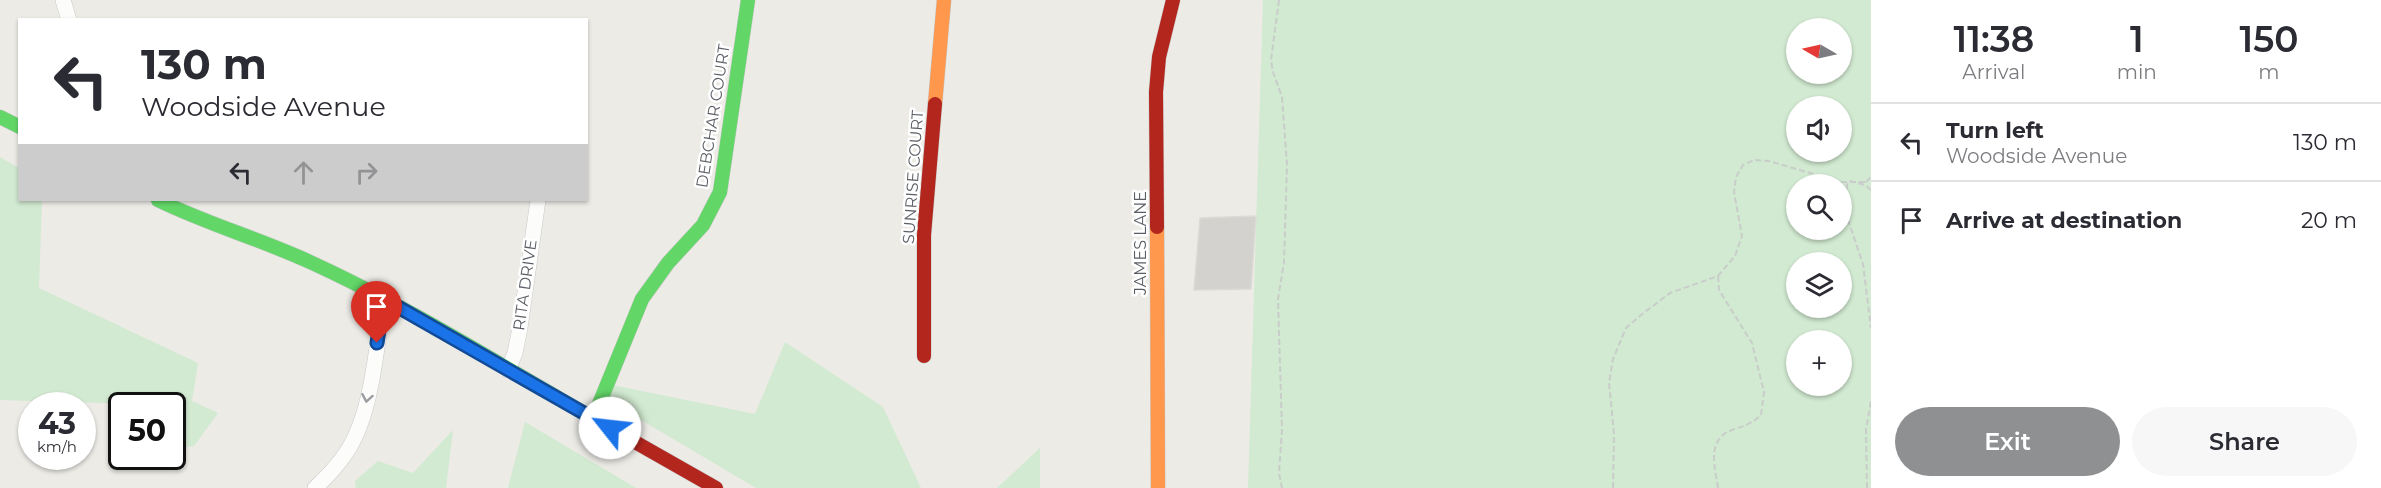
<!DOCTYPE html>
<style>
:root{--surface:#fff;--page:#f7f7f7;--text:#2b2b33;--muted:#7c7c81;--line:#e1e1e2;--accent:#8e9092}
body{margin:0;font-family:Montserrat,sans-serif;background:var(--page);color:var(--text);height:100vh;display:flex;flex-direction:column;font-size:22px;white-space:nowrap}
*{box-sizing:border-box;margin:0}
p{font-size:20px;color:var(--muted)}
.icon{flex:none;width:33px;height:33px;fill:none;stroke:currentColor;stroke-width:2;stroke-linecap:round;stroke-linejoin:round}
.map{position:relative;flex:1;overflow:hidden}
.drawer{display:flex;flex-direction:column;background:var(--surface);width:510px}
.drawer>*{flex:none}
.guide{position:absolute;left:18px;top:18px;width:570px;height:183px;border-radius:0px;box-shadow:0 2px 4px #0004;background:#fff;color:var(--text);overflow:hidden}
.needle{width:39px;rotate:279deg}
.controls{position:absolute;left:1786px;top:18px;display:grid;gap:12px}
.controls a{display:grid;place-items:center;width:66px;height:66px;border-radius:50%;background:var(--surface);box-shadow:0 2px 4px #0004;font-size:30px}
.speed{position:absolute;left:18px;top:392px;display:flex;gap:12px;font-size:30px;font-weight:700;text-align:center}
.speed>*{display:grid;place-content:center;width:78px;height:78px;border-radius:50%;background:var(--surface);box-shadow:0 2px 4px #0004;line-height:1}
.speed small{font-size:15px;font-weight:400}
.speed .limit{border:3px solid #111;border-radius:9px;background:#fff;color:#111}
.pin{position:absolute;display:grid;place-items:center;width:51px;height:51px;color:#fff;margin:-62px -26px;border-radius:50% 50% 50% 0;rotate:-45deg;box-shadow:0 0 6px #0007}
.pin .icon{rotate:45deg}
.me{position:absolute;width:66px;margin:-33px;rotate:299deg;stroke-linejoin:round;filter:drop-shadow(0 0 4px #0008)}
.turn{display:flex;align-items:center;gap:21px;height:126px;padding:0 24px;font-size:27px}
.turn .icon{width:78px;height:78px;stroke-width:2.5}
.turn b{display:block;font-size:42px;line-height:51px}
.lanes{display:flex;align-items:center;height:57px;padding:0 24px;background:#0003;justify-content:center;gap:30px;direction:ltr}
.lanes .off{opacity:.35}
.eta{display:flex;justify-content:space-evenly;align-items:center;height:102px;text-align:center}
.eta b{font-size:36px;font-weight:600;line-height:42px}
.primary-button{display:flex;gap:12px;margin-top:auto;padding:12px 24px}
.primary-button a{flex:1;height:69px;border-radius:36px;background:var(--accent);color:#fff;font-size:24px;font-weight:600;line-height:69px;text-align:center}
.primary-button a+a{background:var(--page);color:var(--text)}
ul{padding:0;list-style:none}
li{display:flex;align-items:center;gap:18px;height:78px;padding:0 24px;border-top:2px solid var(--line)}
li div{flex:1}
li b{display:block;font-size:22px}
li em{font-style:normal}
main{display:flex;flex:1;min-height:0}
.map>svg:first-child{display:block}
.green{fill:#d2ead1;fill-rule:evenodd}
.building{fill:#d3d2cf;stroke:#dcdad5;stroke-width:1.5}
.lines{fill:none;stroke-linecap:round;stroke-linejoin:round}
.street-casing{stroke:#c9c9c8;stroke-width:16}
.fast-casing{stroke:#c8c9c8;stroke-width:15}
.slow-casing{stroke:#c8c9c8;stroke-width:15}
.jam-casing{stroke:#c8c9c8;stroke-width:15}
.path{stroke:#c8cdca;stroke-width:2;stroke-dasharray:6 3;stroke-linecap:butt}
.street{stroke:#fcfcfb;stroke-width:15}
.fast{stroke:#63d668;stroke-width:14}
.slow{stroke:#ff974d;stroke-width:14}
.jam{stroke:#b3261e;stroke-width:14}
.path-bridge{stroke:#c8cdca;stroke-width:2;stroke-dasharray:6 3;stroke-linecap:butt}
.oneway{stroke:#9b9ea1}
.route-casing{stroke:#114b97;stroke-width:15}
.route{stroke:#1a73e8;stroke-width:10}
.labels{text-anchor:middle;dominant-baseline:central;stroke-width:5;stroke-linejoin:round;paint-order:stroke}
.street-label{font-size:16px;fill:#5b5f65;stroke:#fff}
</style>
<main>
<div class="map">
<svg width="1871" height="488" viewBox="0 0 1871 488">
<rect width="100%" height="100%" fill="#ecebe6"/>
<g class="green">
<path d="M1263 0H1871V488H1248ZM1842 28V74H1797V28ZM1842 106V152H1797V106ZM1842 184V230H1797V184ZM1842 262V308H1797V262ZM1842 340V386H1797V340Z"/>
<polygon points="0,157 19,168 20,200 42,200 39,288 198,363 192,401 218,413 194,446 173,448 172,405 0,400"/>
<polygon points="785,342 883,407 921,488 756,488 609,401 612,385 755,414"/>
<polygon points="525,422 636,488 508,488"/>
<polygon points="453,430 446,488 356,488 355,481 378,461 413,473"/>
<polygon points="1040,448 1040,488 997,488"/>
</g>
<polygon class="building" points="1256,216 1251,289 1194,290 1200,218"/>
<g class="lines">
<g class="street-casing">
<g id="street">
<polyline points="63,0 69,20"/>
<polyline points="508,370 515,353 520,328 538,200"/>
<path d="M315 488C327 477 337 466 346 453 373 413 376 346 384 299"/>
</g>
</g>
<g class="fast-casing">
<g id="fast">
<polyline points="0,117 20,127"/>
<path d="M158 200C207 224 260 239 310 262 411 308 508 370 605 425"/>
<polyline points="593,419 642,299 668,263 703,225 720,192 748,0"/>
</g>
</g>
<g class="slow-casing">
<g id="slow">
<polyline points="935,104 944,0"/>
<polyline points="1157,227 1158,488"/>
</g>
</g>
<g class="jam-casing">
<g id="jam">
<polyline points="1157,227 1156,92 1159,57 1173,0"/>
<polyline points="924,356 924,235 935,104"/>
<polyline points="605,425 716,488"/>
</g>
</g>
<g class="path">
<polyline points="1279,0 1271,60 1273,72 1282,97 1287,165 1284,262 1278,299 1282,430 1279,473 1282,488"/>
<polyline points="1866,182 1871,177"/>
<polyline points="1871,190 1865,185 1849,181 1847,185 1849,223 1863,264 1871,328"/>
<path d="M1718 276 1719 290 1752 343 1764 392 1761 415C1752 424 1743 426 1732 430 1706 439 1715 468 1718 488"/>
<polyline points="1613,488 1614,433 1609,383 1613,359 1626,328 1641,315 1670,293 1718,276 1735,256 1742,236 1734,192 1736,177 1743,165 1754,160 1769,161 1841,182"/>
<polyline points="1867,488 1866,429 1871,401"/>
</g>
<use href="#street" class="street"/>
<use href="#fast" class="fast"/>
<use href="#slow" class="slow"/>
<use href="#jam" class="jam"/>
<polyline class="path-bridge" points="1841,182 1866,182"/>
</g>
<defs><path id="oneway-chevron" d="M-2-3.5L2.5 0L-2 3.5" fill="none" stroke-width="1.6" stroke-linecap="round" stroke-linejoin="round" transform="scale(1.5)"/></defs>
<use class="oneway" href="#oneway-chevron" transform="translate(367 398) rotate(100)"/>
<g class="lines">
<g class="route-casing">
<polyline id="route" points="377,343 384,299 610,428"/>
</g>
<use href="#route" class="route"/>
</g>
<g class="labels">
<g class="street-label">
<text transform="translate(713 116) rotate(-81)">DEBCHAR COURT</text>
<text transform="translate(913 177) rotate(-86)">SUNRISE COURT</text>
<text transform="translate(1140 243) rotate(-90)">JAMES LANE</text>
<text transform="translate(525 285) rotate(-82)">RITA DRIVE</text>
</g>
</g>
</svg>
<div class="controls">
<a><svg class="needle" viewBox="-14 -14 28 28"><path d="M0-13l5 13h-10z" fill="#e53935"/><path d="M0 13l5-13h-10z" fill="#7c7c81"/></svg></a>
<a><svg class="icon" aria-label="sound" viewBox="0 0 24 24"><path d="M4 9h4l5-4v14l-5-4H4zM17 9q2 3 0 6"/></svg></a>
<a><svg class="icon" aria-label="search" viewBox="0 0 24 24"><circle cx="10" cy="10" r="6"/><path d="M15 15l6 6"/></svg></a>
<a><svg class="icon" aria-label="layers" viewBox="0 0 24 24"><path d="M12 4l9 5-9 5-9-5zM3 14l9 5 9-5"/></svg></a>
<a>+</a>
</div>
<div class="speed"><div>43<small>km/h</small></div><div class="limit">50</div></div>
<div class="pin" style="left:377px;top:343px;background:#d93025"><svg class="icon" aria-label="arrive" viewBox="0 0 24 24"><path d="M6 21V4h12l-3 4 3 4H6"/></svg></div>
<svg class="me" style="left:610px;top:428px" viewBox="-20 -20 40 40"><circle r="19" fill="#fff"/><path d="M0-13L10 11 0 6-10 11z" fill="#1a73e8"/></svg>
<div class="guide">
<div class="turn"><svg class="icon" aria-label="left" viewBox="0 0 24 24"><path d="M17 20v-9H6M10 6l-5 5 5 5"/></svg><div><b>130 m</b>Woodside Avenue</div></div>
<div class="lanes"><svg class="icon" aria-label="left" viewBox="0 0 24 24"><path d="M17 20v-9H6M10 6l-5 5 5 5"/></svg><svg class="icon off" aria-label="ahead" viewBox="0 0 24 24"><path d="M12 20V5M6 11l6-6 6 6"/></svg><svg class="icon off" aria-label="right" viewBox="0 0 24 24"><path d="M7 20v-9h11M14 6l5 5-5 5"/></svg></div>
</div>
</div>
<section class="drawer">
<div class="eta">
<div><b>11:38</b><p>Arrival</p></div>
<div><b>1</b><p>min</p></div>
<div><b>150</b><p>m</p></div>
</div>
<ul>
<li><svg class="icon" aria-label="left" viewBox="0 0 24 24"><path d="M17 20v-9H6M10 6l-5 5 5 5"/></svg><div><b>Turn left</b><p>Woodside Avenue</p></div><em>130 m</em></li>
<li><svg class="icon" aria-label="arrive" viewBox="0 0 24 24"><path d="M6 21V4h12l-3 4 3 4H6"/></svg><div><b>Arrive at destination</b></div><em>20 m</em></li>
</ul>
<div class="primary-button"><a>Exit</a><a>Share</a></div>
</section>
</main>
